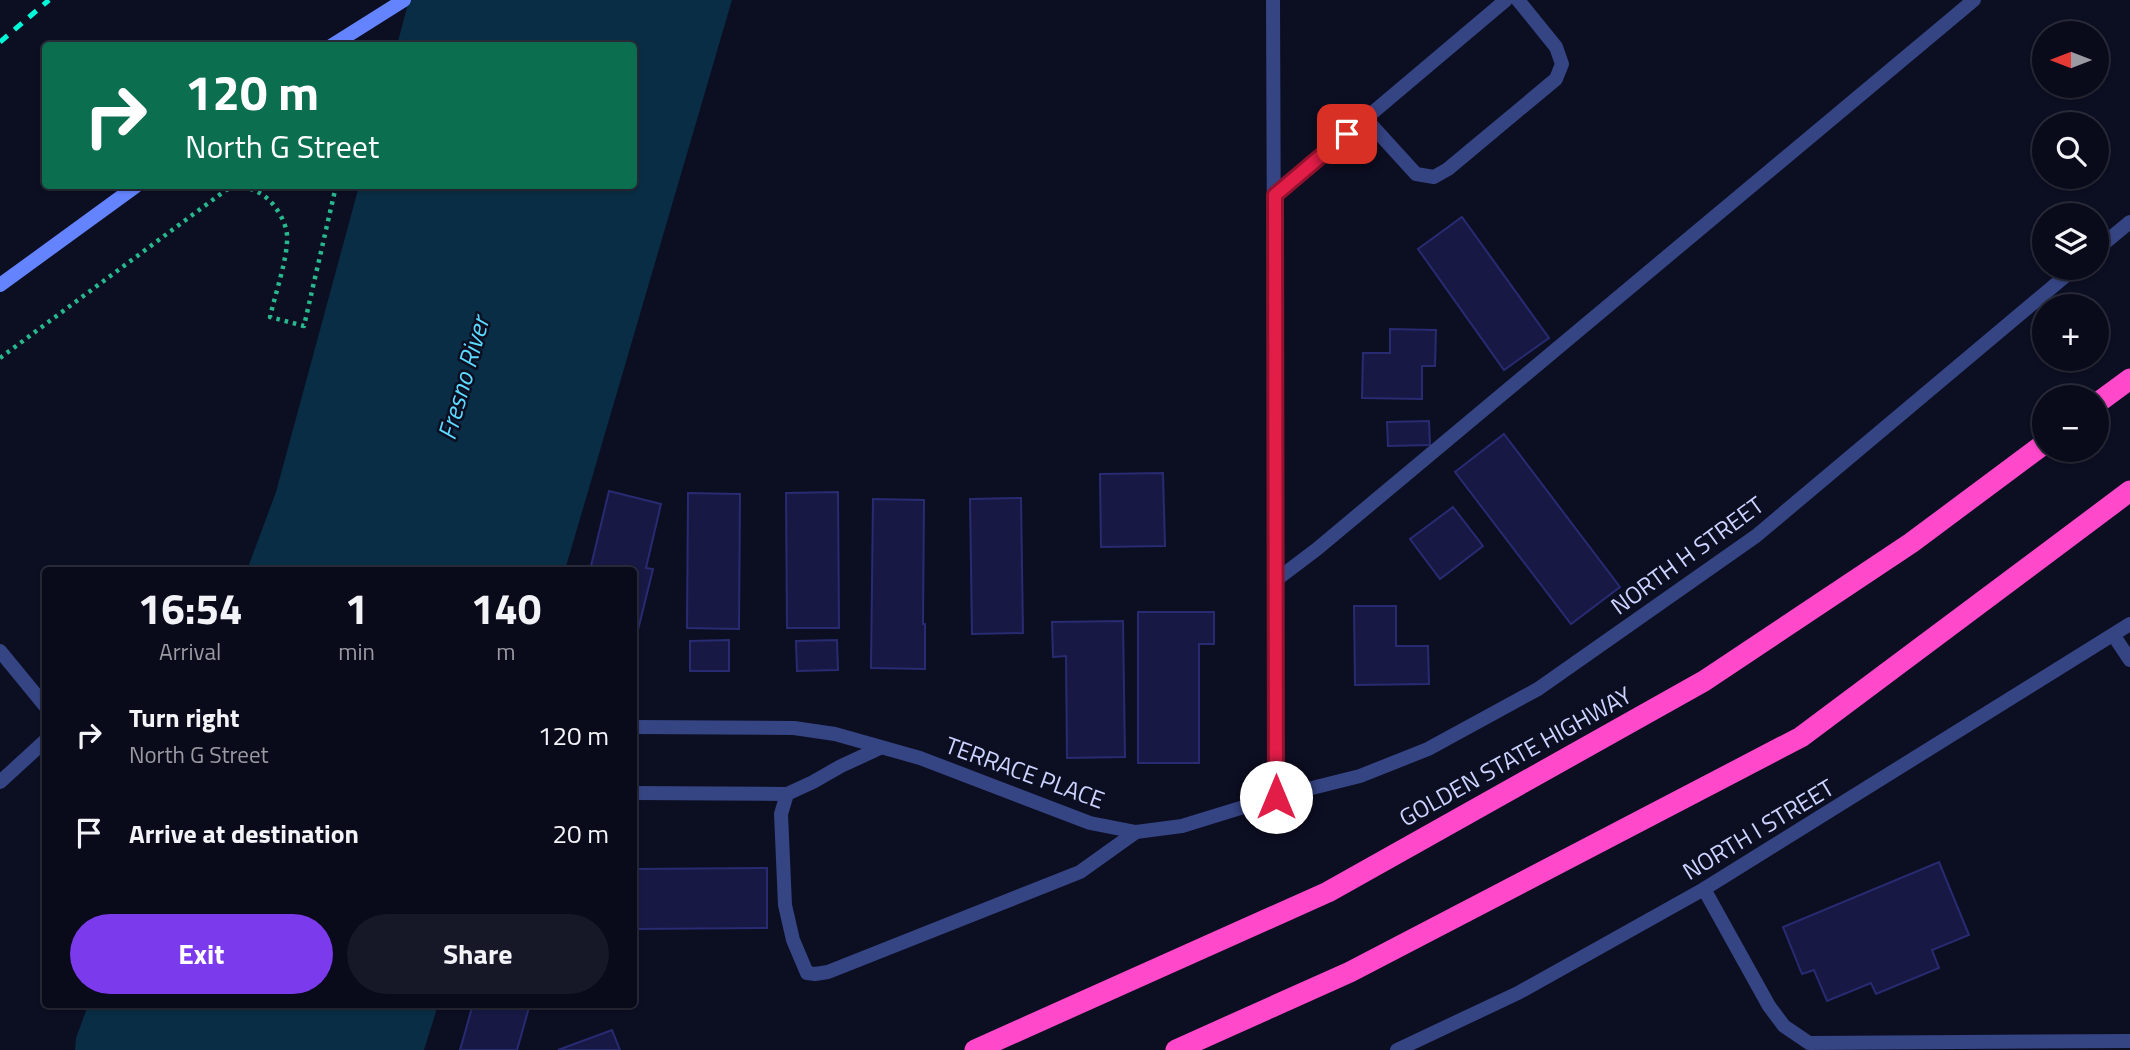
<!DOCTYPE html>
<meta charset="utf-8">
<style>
:root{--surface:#090a1a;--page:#171827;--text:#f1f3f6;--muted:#999aa2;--line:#292b39;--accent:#7c3aed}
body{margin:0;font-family:"Titillium Web",sans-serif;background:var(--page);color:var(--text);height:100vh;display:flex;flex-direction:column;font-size:26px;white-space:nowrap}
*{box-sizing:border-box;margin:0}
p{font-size:23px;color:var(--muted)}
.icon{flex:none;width:38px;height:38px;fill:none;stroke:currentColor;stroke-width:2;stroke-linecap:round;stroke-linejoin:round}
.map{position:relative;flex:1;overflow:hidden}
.sheet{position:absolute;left:42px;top:567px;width:595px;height:441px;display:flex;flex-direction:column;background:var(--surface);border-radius:7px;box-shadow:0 2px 5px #0004,0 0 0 2px var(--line)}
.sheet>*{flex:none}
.top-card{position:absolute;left:42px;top:42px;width:595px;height:147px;border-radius:7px;box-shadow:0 2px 5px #0004,0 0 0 2px var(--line);background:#0b6e4f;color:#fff;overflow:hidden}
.needle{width:46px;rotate:270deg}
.controls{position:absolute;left:2032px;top:21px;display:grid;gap:14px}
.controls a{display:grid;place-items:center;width:77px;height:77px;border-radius:50%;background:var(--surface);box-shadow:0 2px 5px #0004,0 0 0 2px var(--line);font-size:35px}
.pin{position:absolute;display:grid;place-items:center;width:60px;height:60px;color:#fff;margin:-30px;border-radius:14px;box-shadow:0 4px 10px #0006}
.me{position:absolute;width:77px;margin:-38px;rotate:0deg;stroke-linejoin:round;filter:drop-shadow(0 0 5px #0008)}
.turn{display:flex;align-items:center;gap:24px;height:147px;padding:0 28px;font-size:32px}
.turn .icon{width:91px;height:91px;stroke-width:2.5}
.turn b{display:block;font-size:49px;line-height:60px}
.eta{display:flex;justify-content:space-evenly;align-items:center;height:119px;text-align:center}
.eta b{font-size:42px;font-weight:700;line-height:49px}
.cta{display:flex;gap:14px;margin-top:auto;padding:14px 28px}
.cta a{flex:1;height:80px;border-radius:42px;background:var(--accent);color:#fff;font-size:28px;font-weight:700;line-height:80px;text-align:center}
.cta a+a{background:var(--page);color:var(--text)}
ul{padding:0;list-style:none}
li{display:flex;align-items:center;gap:21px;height:98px;padding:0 28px}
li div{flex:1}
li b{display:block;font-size:26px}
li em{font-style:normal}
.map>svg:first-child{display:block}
.water{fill:#092d44}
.building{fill:#171944;stroke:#282b71;stroke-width:2}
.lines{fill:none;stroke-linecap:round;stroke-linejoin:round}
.path{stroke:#28b88e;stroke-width:4.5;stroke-dasharray:3.5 5;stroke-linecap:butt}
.lane{stroke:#354483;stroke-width:14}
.street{stroke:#354483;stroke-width:14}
.secondary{stroke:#6484ff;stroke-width:14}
.highway{stroke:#ff48ca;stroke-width:21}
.rail{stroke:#00f8d8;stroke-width:5;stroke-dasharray:10 9;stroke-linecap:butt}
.secondary-bridge{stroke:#6484ff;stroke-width:14}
.route-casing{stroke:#92132f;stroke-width:18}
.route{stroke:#e11d48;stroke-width:12}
.labels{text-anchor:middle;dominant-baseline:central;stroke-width:5;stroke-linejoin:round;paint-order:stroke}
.street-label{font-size:24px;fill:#cdd3ff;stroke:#0c0e22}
.water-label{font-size:26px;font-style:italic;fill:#5bd9ff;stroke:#0c0e22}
</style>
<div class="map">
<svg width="2130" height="1050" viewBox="0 0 2130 1050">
<rect width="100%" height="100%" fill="#0c0e22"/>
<g class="water">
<polygon points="409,0 732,0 565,570 247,570 276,492 359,186 634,186 634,46 397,45"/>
<polygon points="88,1005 88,1004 438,1005 424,1050 75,1050 76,1038"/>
</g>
<g class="building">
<polygon points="1462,217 1549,338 1504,370 1418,249"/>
<polygon points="1390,329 1436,330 1435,366 1422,366 1422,399 1362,398 1363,353 1390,353"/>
<polygon points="1429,421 1430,445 1388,446 1387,422"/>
<polygon points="1504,434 1620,587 1571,624 1455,472"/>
<polygon points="1163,473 1165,546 1101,547 1100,474"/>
<polygon points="609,491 661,504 646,568 653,569 638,630 634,629 634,570 590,570"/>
<polygon points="838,492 839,628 787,628 786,493"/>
<polygon points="688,493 740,494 739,629 687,628"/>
<polygon points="1021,498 1023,633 972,634 970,499"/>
<polygon points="873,499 924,500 923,624 925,624 925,669 871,668"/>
<polygon points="1453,507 1483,546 1440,579 1410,539"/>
<polygon points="1354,606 1396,606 1396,646 1428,646 1429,684 1355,685"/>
<polygon points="1138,612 1214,612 1214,644 1199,644 1199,763 1138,763"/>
<polygon points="1123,621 1125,757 1067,758 1066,656 1053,657 1052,622"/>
<polygon points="729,640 729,671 690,671 690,641"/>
<polygon points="837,640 838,670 797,671 796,641"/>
<polygon points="1939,862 1969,935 1932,950 1939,968 1876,994 1871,983 1827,1001 1814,970 1802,974 1783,927"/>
<polygon points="767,868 767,928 634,929 634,869"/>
<polygon points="473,1004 530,1004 517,1050 460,1050"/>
<polygon points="612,1030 620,1050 558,1050"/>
</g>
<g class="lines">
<path class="path" d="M0 358 226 190C239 185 251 187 263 195 276 204 289 225 287 242 286 263 275 295 270 317L304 326 336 186"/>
<g class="lane">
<polyline points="1365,118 1416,174 1434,177 1448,169 1556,79 1562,64 1556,47 1518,0"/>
<polyline points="1276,580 1317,549 1974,0"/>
<polyline points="2114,636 2130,660"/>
<polyline points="0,651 46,707"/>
<polyline points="0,782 46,740"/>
<polyline points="787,794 781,814 785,905 793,940 807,973 815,974 828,972 1080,872 1136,832"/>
<polyline points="1704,889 1769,1006 1784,1026 1809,1043 2130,1041"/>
</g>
<g class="street">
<polyline points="1273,0 1276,797"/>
<polyline points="1275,195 1506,0"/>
<polyline points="2096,250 2130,222"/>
<polyline points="634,727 794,728 835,734 920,758 1090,823 1136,832 1182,826 1276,797 1360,776 1428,749 1538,689 1756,536 2075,268"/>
<polyline points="634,793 787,794 813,782 841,766 880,748"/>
<polyline points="1397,1050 1518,993 1704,889 2130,624"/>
</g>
<polyline class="secondary" points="0,285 136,186"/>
<g class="highway">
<polyline points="2096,404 2130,379"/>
<polyline points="975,1050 1328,892 1704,681 1911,543 2044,444"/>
<polyline points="1176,1050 1350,972 1801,737 2130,491"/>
</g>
<polyline class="rail" points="0,42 49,0"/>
<polyline class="secondary-bridge" points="331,46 404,0"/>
</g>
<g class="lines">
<g class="route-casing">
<polyline id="route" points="1276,797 1275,195 1347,134"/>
</g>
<use href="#route" class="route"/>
</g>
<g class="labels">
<g class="street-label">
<text transform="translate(1687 555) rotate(-36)">NORTH H STREET</text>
<text transform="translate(1515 756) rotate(-29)">GOLDEN STATE HIGHWAY</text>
<text transform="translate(1025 772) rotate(20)">TERRACE PLACE</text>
<text transform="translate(1758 829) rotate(-31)">NORTH I STREET</text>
</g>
<g class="water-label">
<text transform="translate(463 378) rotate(-74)">Fresno River</text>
</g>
</g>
</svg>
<div class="controls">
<a><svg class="needle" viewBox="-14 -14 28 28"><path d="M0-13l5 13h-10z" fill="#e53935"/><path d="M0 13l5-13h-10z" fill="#999aa2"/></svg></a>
<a><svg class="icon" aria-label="search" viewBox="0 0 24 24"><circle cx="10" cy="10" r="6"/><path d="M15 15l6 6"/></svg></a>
<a><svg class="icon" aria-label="layers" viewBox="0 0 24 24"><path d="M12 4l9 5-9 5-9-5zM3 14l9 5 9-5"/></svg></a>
<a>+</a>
<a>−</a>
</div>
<div class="pin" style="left:1347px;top:134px;background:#d93025"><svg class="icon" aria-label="arrive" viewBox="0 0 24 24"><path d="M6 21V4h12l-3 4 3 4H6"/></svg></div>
<svg class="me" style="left:1276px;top:797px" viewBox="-20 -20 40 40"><circle r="19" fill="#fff"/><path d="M0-13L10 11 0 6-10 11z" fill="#e11d48"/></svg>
<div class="top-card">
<div class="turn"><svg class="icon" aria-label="right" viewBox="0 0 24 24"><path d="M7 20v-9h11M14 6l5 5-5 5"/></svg><div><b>120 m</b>North G Street</div></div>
</div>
<section class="sheet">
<div class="eta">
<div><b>16:54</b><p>Arrival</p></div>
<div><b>1</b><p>min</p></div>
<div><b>140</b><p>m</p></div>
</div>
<ul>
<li><svg class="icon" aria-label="right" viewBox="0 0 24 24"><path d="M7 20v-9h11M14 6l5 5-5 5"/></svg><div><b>Turn right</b><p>North G Street</p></div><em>120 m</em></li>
<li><svg class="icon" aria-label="arrive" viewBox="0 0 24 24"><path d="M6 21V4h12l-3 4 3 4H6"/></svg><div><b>Arrive at destination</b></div><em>20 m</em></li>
</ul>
<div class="cta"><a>Exit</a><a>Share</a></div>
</section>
</div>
